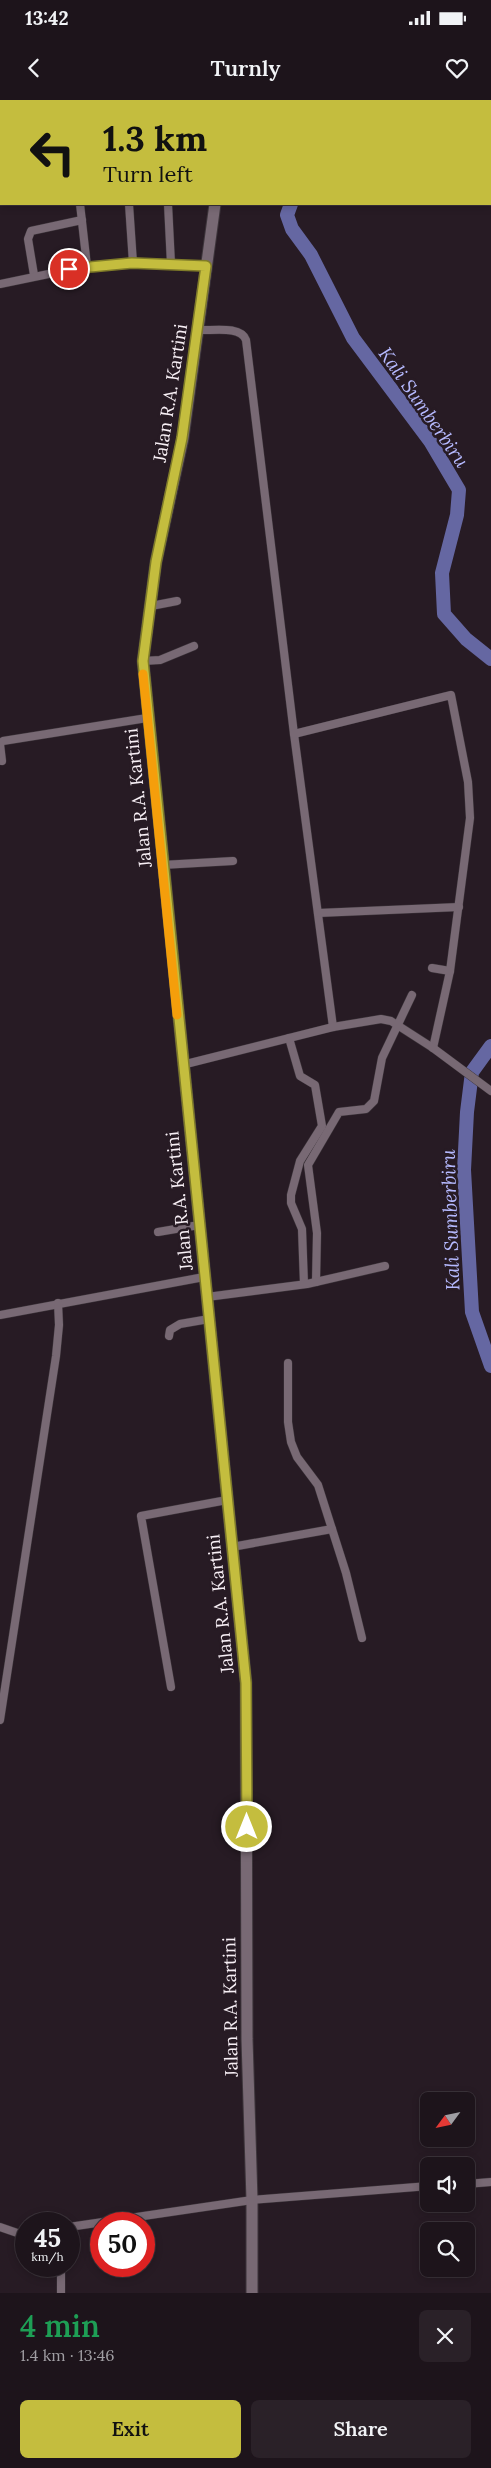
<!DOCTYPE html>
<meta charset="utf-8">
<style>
:root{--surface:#1d141b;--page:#2a2128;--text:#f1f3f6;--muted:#a09ea3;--line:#3b333a;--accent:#c4bd3e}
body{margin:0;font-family:Lora,serif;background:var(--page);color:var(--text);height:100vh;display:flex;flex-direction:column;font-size:19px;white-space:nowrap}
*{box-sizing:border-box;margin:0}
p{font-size:16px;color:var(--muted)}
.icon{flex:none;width:28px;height:28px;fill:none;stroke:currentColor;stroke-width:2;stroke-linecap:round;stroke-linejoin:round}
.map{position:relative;height:2193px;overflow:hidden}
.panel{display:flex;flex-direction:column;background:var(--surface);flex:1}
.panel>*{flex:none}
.banner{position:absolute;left:0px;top:0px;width:491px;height:105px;box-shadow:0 2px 8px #0003,0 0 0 1px var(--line);background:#c4bd3e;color:#111;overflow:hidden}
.needle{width:32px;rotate:237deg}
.buttons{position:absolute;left:420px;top:1992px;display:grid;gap:10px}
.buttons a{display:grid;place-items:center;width:55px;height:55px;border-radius:8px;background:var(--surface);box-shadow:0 2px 8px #0003,0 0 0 1px var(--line);font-size:25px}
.speed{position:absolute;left:15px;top:2112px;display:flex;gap:10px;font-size:25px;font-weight:700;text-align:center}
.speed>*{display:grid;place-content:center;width:65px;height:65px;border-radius:50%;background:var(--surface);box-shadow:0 2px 8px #0003,0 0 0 1px var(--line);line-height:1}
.speed small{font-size:12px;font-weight:400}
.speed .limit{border:8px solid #d22;background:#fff;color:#111}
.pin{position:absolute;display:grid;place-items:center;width:42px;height:42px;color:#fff;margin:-21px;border:2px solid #fff;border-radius:50%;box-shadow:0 1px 5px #0007}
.me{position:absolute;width:55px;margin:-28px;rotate:0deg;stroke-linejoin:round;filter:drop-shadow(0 0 4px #0008)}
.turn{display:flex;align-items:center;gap:18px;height:105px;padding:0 20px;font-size:22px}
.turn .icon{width:65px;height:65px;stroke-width:2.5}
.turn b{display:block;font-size:35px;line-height:42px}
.round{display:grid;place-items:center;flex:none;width:52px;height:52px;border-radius:8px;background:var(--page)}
.overview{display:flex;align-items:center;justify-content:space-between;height:85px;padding:0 20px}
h1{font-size:30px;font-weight:600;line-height:38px;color:#1e9e55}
.button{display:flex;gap:10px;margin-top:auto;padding:10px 20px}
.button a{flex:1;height:58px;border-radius:8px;background:var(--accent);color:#111;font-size:20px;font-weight:600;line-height:58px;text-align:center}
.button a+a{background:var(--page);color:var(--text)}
.status{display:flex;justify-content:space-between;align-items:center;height:35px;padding:0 25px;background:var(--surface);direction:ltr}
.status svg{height:14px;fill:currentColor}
header{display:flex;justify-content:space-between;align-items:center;height:65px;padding:0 20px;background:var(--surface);font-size:22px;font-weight:600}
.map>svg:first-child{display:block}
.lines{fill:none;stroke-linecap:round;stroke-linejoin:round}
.river{stroke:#6567a2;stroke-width:14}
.street-casing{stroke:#3d353b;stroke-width:9}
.secondary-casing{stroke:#3d353b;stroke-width:13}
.street{stroke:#786974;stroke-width:8}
.secondary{stroke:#786974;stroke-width:11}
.route-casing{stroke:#7f7b28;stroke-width:12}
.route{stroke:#c4bd3e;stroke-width:9}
.slow{stroke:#f59e0b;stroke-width:9}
.labels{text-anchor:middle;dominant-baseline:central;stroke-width:5;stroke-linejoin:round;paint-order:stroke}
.street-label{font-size:18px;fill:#f7eff5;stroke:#271b24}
.water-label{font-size:19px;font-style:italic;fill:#b5b9fe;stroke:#271b24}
</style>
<div class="status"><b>13:42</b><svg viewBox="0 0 49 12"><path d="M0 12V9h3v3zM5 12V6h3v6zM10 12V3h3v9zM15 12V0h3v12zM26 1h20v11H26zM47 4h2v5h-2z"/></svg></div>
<header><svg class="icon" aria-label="back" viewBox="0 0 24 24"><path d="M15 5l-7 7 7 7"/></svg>Turnly<svg class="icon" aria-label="heart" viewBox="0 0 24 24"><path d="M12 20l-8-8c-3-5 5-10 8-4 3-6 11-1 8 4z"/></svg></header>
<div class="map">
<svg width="491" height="2193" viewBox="0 0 491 2193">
<rect width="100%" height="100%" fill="#271b24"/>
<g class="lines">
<g class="river">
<polyline points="301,1 301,0"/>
<polyline points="291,104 287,115 292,129 311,155 353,238 430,341 459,390 457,415 442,473 444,514 466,539 491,559"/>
<polyline points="491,946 472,972 467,1012 464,1070 472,1212 491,1266"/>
</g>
<g class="street-casing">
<g id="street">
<polyline points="158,0 158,1"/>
<polyline points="80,104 87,166"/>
<polyline points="129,104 133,163"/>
<polyline points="168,104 171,164"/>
<polyline points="34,175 28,139 31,131 82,120"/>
<polyline points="0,184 87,166 133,163 207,166"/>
<path d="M198 230C211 231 241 225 246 240L294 634 333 927"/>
<polyline points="151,506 177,501"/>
<polyline points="143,561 160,560 194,546"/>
<polyline points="294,634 451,595 468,682 470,718 450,871 433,948"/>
<polyline points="2,661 0,644 3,641 147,618"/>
<polyline points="162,765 233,761"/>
<polyline points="318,813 459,807"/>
<polyline points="432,868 450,871"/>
<polyline points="289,938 300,976 315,985 322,1026 300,1061 291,1095 291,1103 302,1129 304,1184"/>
<polyline points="182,965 333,927 381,919 391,921 433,948 491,991"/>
<polyline points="158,1132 199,1125"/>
<polyline points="316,1182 317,1133 308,1065 339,1012 366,1009 374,1001 382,958 412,895"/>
<polyline points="207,1197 307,1184 385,1166"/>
<polyline points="0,1215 204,1177"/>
<polyline points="169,1236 170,1230 180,1224 209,1219"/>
<polyline points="332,1429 346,1473 362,1538"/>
<polyline points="232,1447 332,1429 318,1385 297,1357 291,1342 288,1322 288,1263"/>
<polyline points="171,1587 141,1416 227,1400"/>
<polyline points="0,1620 56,1256 59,1225 58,1203"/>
<polyline points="466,2084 491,2082"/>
<polyline points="0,2127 26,2136"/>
<polyline points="69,2127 252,2100 429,2086"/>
<polyline points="61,2166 61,2193"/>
</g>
</g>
<g class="secondary-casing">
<g id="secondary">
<polyline points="231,1 231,0"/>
<polyline points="215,104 183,338 156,462 143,561 246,1583 247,1939 252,2100 252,2193"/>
</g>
</g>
<use href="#street" class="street"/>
<use href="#secondary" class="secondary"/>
</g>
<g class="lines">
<g class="route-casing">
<polyline id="route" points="69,169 132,163 206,166 182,338 156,462 143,561 246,1583 247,1727"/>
</g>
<use href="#route" class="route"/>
<polyline class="slow" points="143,574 177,915"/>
</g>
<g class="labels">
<g class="street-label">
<text transform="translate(170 293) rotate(-81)">Jalan R.A. Kartini</text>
<text transform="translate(138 698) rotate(-96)">Jalan R.A. Kartini</text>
<text transform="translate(179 1101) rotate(-96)">Jalan R.A. Kartini</text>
<text transform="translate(220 1504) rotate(-96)">Jalan R.A. Kartini</text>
<text transform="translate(230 1907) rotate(-91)">Jalan R.A. Kartini</text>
</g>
<g class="water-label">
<text transform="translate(424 307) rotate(55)">Kali Sumberbiru</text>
<text transform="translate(450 1120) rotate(-92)">Kali Sumberbiru</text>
</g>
</g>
</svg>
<div class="buttons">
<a><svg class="needle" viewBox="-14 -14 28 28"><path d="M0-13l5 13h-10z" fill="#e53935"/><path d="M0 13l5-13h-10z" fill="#a09ea3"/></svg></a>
<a><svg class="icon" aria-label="sound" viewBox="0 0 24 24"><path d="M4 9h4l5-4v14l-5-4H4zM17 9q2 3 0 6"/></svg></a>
<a><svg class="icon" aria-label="search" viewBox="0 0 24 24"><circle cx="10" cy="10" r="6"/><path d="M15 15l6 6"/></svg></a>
</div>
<div class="speed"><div>45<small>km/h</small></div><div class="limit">50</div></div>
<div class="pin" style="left:69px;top:169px;background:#d93025"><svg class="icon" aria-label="arrive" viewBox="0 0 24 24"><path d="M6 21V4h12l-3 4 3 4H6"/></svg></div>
<svg class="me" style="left:247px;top:1727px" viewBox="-20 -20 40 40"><circle r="17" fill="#c4bd3e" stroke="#fff" stroke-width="3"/><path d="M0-11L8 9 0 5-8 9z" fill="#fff"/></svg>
<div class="banner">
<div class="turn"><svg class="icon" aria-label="left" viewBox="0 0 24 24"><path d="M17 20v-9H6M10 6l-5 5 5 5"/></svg><div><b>1.3 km</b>Turn left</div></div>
</div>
</div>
<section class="panel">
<div class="overview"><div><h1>4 min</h1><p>1.4 km · 13:46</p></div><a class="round"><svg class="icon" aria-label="close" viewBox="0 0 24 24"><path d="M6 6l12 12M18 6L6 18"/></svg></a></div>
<div class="button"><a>Exit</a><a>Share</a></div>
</section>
